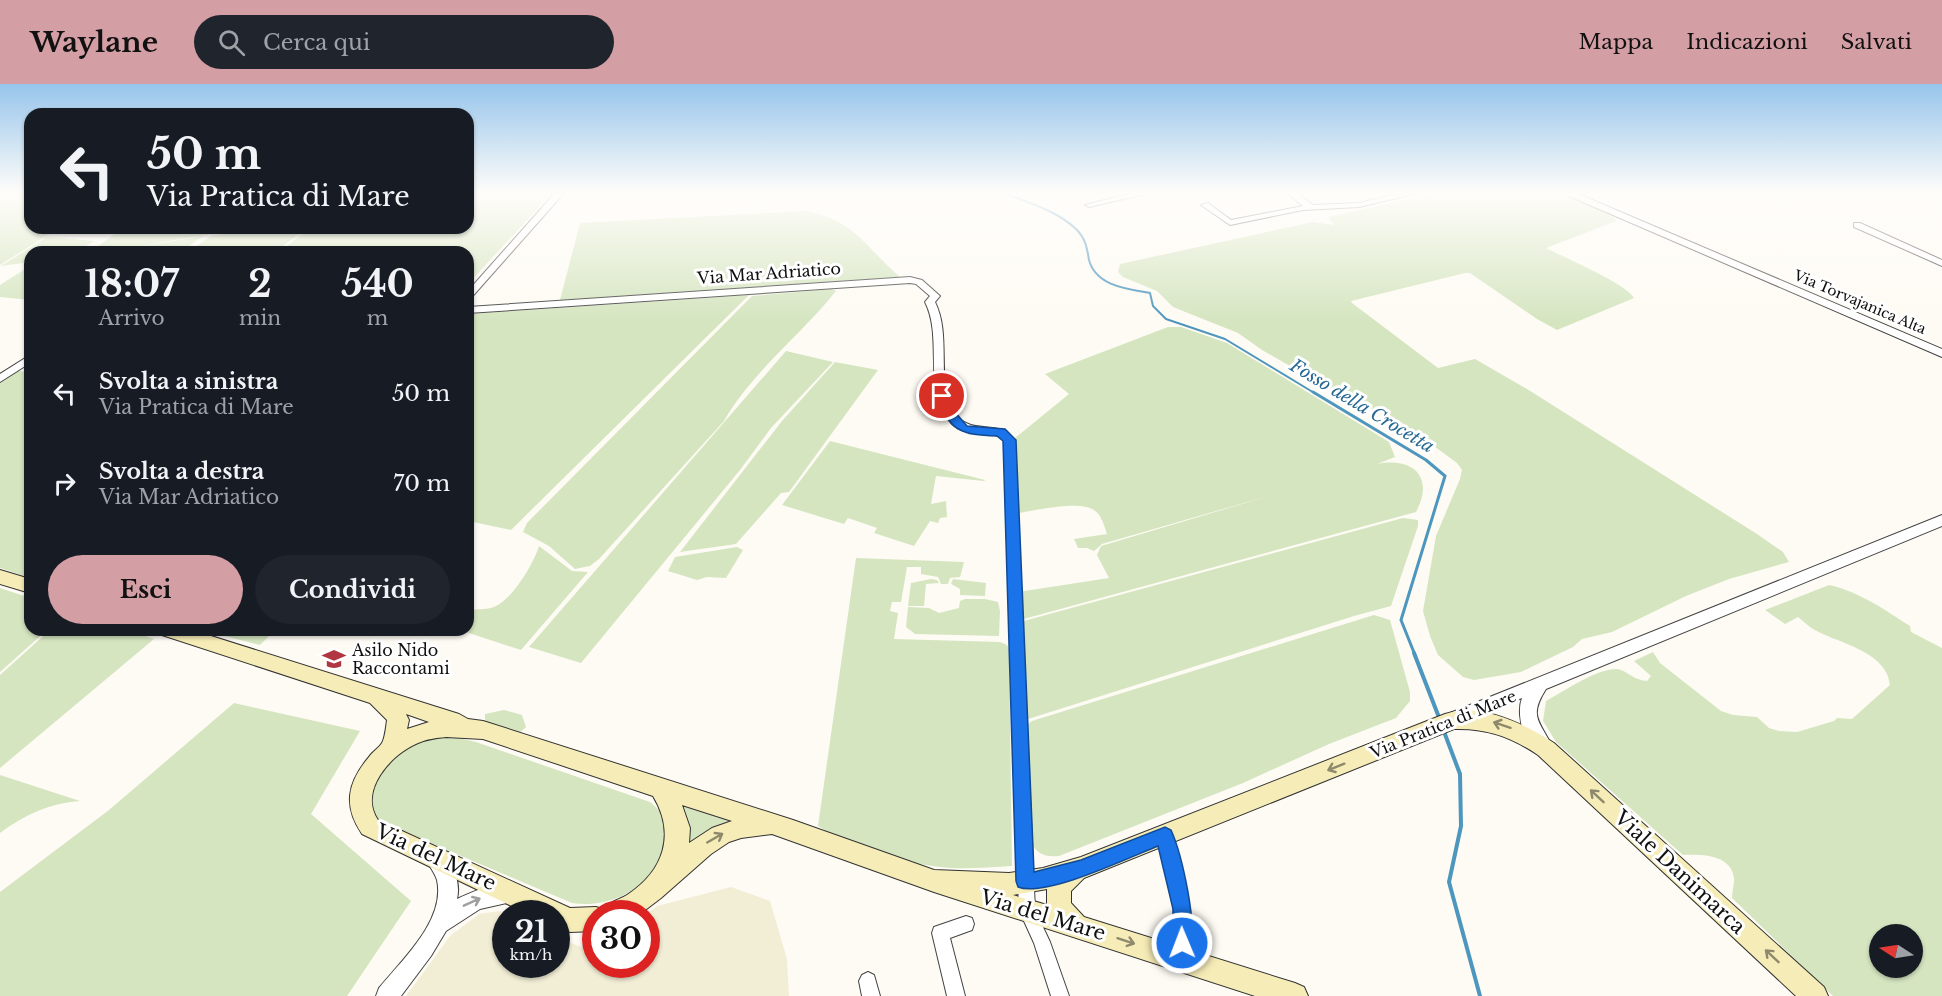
<!DOCTYPE html>
<html lang="it">
<style>
:root{--surface:#171b24;--page:#20242c;--text:#f1f3f6;--muted:#9ea1a6;--accent:#d49ea5}
body{margin:0;font-family:"Libre Baskerville",serif;background:var(--page);color:var(--text);height:100vh;display:flex;flex-direction:column;font-size:22px;white-space:nowrap}
*{box-sizing:border-box;margin:0}
p{font-size:20px;color:var(--muted)}
.icon{flex:none;width:33px;height:33px;fill:none;stroke:currentColor;stroke-width:2;stroke-linecap:round;stroke-linejoin:round}
.map{position:relative;flex:1;overflow:hidden}
.drawer{position:absolute;left:24px;top:162px;width:450px;height:390px;display:flex;flex-direction:column;background:var(--surface);border-radius:18px;box-shadow:0 2px 4px #0004}
.drawer>*{flex:none}
.guide{position:absolute;left:24px;top:24px;width:450px;height:126px;border-radius:18px;box-shadow:0 2px 4px #0004;background:#171b24;color:var(--text);overflow:hidden}
.needle{width:39px;rotate:282deg}
.controls{position:absolute;left:1869px;top:840px;display:grid;gap:12px}
.controls a{display:grid;place-items:center;width:54px;height:54px;border-radius:50%;background:var(--surface);box-shadow:0 2px 4px #0004;font-size:30px}
.speed{position:absolute;left:492px;top:816px;display:flex;gap:12px;font-size:30px;font-weight:700;text-align:center}
.speed>*{display:grid;place-content:center;width:78px;height:78px;border-radius:50%;background:var(--surface);box-shadow:0 2px 4px #0004;line-height:1}
.speed small{font-size:15px;font-weight:400}
.speed .limit{border:9px solid #d22;background:#fff;color:#111}
.pin{position:absolute;display:grid;place-items:center;width:51px;height:51px;color:#fff;margin:-26px;border:3px solid #fff;border-radius:50%;box-shadow:0 2px 6px #0007}
.me{position:absolute;width:66px;margin:-33px;rotate:359deg;stroke-linejoin:round;filter:drop-shadow(0 0 4px #0008)}
.turn{display:flex;align-items:center;gap:21px;height:126px;padding:0 24px;font-size:27px}
.turn .icon{width:78px;height:78px;stroke-width:2.5}
.turn b{display:block;font-size:42px;line-height:51px}
.eta{display:flex;justify-content:space-evenly;align-items:center;height:102px;text-align:center}
.eta b{font-size:36px;font-weight:700;line-height:42px}
.cta{display:flex;gap:12px;margin-top:auto;padding:12px 24px}
.cta a{flex:1;height:69px;border-radius:36px;background:var(--accent);color:#111;font-size:24px;font-weight:700;line-height:69px;text-align:center}
.cta a+a{background:var(--page);color:var(--text)}
ul{padding:0;list-style:none}
li{display:flex;align-items:center;gap:18px;height:90px;padding:0 24px}
li div{flex:1}
li b{display:block;font-size:22px}
li em{font-style:normal}
header{display:flex;align-items:center;gap:36px;box-sizing:border-box;height:84px;padding:0 30px;background:var(--accent);color:#111}
header strong{font-size:28px}
nav{display:flex;gap:33px;margin-inline-start:auto;font-size:21px}
.search{width:420px;height:54px;background:var(--page);display:flex;align-items:center;gap:15px;box-sizing:border-box;padding:0 21px;border-radius:33px;color:var(--muted);font-size:22px}
.map>svg:first-child{display:block}
.farmland{fill:#f2eed6}
.green{fill:#d5e5c0;fill-rule:evenodd}
.lines{fill:none;stroke-linecap:round;stroke-linejoin:round}
.stream-far2{stroke:#4d96be;stroke-width:2}
.stream-far1{stroke:#4d96be;stroke-width:3}
.stream{stroke:#4d96be;stroke-width:4}
.minor-casing{stroke:#434343;stroke-width:2}
.tertiary-casing{stroke:#434343;stroke-width:2}
.secondary-casing{stroke:#323232;stroke-width:2}
.minor{fill:#fff;fill-rule:evenodd}
.tertiary{fill:#fff;fill-rule:evenodd}
.secondary{fill:#f6ecb7;fill-rule:evenodd}
.oneway{stroke:#8e896c}
.oneway2{stroke:#9f9f9f}
.route{fill:#1a73e8;stroke:#114b97;stroke-width:1.5}
.labels{text-anchor:middle;dominant-baseline:central;stroke-width:6;stroke-linejoin:round;paint-order:stroke}
.far-street-label{font-size:14px;fill:#101010;stroke:#fff}
.street-label{font-size:16px;fill:#101010;stroke:#fff}
.poi-label{font-size:16px;fill:#101010;stroke:#fff;text-anchor:start}
.water-label{font-size:18px;font-style:italic;fill:#276994;stroke:#fff}
.near-street-label{font-size:20px;fill:#101010;stroke:#fff}
</style>
<header>
<strong>Waylane</strong>
<div class="search"><svg class="icon" aria-label="search" viewBox="0 0 24 24"><circle cx="10" cy="10" r="6"/><path d="M15 15l6 6"/></svg>Cerca qui</div>
<nav><a>Mappa</a><a>Indicazioni</a><a>Salvati</a></nav>
</header>
<div class="map">
<svg width="1942" height="912" viewBox="0 0 1942 912">
<rect width="100%" height="100%" fill="#fefbf4"/>
<polygon class="farmland" points="731,803 770,817 787,875 789,912 406,912 450,852 479,830 500,827 505,830 506,880 556,880 557,853 593,868 595,867 596,880 646,880 647,830 657,822"/>
<g class="green">
<polygon points="0,109 30,109 30,144 59,144 0,181"/>
<polygon points="468,109 552,109 468,200 468,168 279,168 310,144 468,144"/>
<path d="M1437 109H1563L1614 133 1616 137 1546 164C1563 173 1627 200 1634 214L1557 246 1537 235 1470 189H1465L1351 217 1352 219 1438 284 1475 275 1527 305 1757 450 1783 468 1789 478 1729 495 1686 512 1612 548 1582 555 1573 563 1521 588 1474 596 1463 593 1438 571 1430 552 1423 527 1436 452 1460 395 1462 386 1457 379 1401 338 1344 313 1262 266 1238 249 1173 223 1157 207 1123 193 1118 188 1120 180 1313 138 1334 141 1328 133Z"/>
<path d="M806 127C856 137 865 163 900 193L560 216 580 139Z"/>
<polygon points="123,144 242,144 114,167 203,152 181,168 90,168"/>
<polygon points="257,144 307,144 275,168 188,168 211,152"/>
<polygon points="47,153 94,157 76,168 30,168 30,178 1,182"/>
<polygon points="30,182 30,216 0,213 0,201"/>
<path d="M831 205 836 207C800 252 753 287 724 337L599 475 590 482 575 485 549 462 523 448 527 439 752 212Z"/>
<polygon points="749,211 511,446 468,437 468,230"/>
<path d="M1168 243H1181L1227 259 1389 358 1395 373 1377 380C1413 373 1435 393 1416 428L1020 536 1018 508 1109 494 1097 471 1101 462 1282 408 1102 460 1094 467 1087 464H1078L1074 455 1107 450C1104 442 1102 431 1094 426 1079 416 1037 426 1019 429L1015 354 1069 310 1045 290Z"/>
<polygon points="786,267 833,278 771,344 740,386 581,579 529,563"/>
<polygon points="835,278 878,286 789,408 781,409 736,460 680,468 782,337"/>
<polygon points="18,287 30,288 30,494 0,484 0,299"/>
<polygon points="830,357 985,396 984,397 936,392 931,420 946,417 947,433 940,434 938,439 930,437 914,462 874,449 877,444 848,434 844,440 782,421"/>
<polygon points="1403,434 1418,436 1418,442 1391,522 1354,532 1025,636 1020,538"/>
<path d="M539 462 572 487 588 488 521 566 460 546H468V526C476 525 489 526 496 522 513 514 534 479 539 462Z"/>
<polygon points="737,463 743,466 726,494 707,493 697,496 668,487 675,473"/>
<path d="M856 474 964 478 960 493 950 494 948 500H941L938 493 921 490V483H907L901 518H892L890 527 898 529 894 555 1000 558 1007 561 1009 565 1012 782C992 783 971 785 951 784 907 781 856 765 818 742Z"/>
<polygon points="931,495 937,496 939,499 926,500 924,522 908,522 911,499"/>
<polygon points="953,495 986,499 985,512 960,511 960,505 951,500"/>
<path d="M1829 501C1858 507 1885 526 1910 542L1911 548 1942 564V912H1833L1732 814C1732 808 1734 801 1734 795 1732 770 1701 770 1683 771L1556 658 1543 637 1546 617C1563 608 1597 584 1617 585 1627 586 1632 596 1647 597L1651 592 1634 577 1653 568 1660 579 1721 627 1733 631 1757 633 1769 644 1779 647 1797 648 1834 637 1837 634 1852 635 1890 601C1887 567 1837 559 1813 545 1807 541 1803 537 1798 533L1785 540 1765 526ZM1880 850H1912V884H1880Z"/>
<polygon points="0,504 30,514 30,546 47,546 0,588"/>
<polygon points="965,515 985,515 998,518 1000,527 999,552 915,550 906,543 908,523 929,524 939,529 959,524 960,517"/>
<path d="M1374 531 1390 536 1410 608V617L1396 634 1329 660 1243 699 1059 772C1044 773 1037 770 1030 757L1024 643 1032 637Z"/>
<polygon points="50,546 128,546 154,555 0,684 0,591"/>
<polygon points="201,546 275,546 260,561"/>
<polygon points="234,619 360,647 311,730 411,817 347,912 0,912 0,808 109,726"/>
<polygon points="504,626 522,631 526,643 517,651 485,638 485,630"/>
<path d="M450 652 476 658 650 718C661 726 666 737 666 750 666 796 615 826 572 819L376 736 366 716 383 680 419 656Z"/>
<path d="M0 691 80 717C50 719 24 731 0 749Z"/>
<polygon points="681,718 736,735 713,743 689,758 687,736"/>
</g>
<g class="lines">
<path class="stream-far2" d="M1004 109C1029 119 1058 127 1077 146 1086 155 1087 165 1089 176 1096 202 1127 205 1150 209L1153 222 1166 235 1225 255 1316 310"/>
<polyline class="stream-far1" points="1313,308 1426,376 1445,392 1401,536 1415,571"/>
<g class="stream">
<polyline points="1414,569 1440,636"/>
<polyline points="1443,645 1460,690 1461,742 1449,798 1480,912"/>
</g>
<g class="minor-casing">
<g id="minor">
<polygon points="555,109 564,109 471,214 468,215 468,207"/>
<polygon points="1132,109 1149,109 1089,123 1085,121"/>
<polygon points="1287,109 1297,109 1313,121 1359,119 1401,109 1418,109 1359,123 1303,126 1230,141 1201,121 1208,119 1231,136 1303,122"/>
<polygon points="1854,139 1860,139 1942,176 1942,182 1854,143"/>
<path d="M910 193 922 196 940 212 935 218C952 252 935 297 954 328 971 354 998 333 1014 356L1035 826 1050 858 1069 912H1051L1034 859 1019 826 1004 356C993 344 967 355 952 340 921 308 944 255 925 218L930 212 916 200 910 199 468 229V223Z"/>
<polygon points="30,271 30,279 0,298 0,290"/>
<polygon points="1165,744 1171,746 1173,751 1190,825 1191,875 1188,881 1182,883 1176,881 1173,875 1174,825 1157,751 1159,746"/>
<polygon points="966,832 972,834 974,840 972,846 950,854 965,912 947,912 932,849 934,843"/>
<polygon points="868,888 874,891 880,912 862,912 859,897 862,891"/>
</g>
</g>
<g class="tertiary-casing">
<g id="tertiary">
<polygon points="1562,109 1576,109 1942,265 1942,273"/>
<path d="M1942 431V442L1546 605C1528 633 1540 637 1552 662L1549 667C1526 675 1515 632 1522 614L1456 641 1450 639 1447 634 1450 629Z"/>
<path d="M436 766C453 772 461 799 457 815 474 807 498 796 516 803L519 810 516 817 480 825 446 847 431 872 401 912H376L379 904C402 876 446 836 437 796 435 789 429 782 426 775L429 769Z"/>
</g>
</g>
<g class="secondary-casing">
<g id="secondary">
<polygon points="0,486 30,495 30,509 0,500"/>
<path d="M159 546H192L459 630 468 635 483 637 793 736 934 786 1009 789 1043 784 1081 773 1445 630C1481 618 1524 640 1554 659L1824 903 1828 912H1796L1538 671C1511 653 1487 644 1454 645L1084 794 1071 807V819L1084 833 1295 899 1304 903 1308 912H1255L934 808 772 750 741 754 729 758 711 770 661 814 640 830H596V847L570 848 556 844V830H528L362 750C343 722 347 699 369 673 372 668 379 664 382 659 385 654 386 643 387 636L370 619 162 551ZM406 630 429 638 407 645 409 636ZM446 653 483 655 653 712C676 750 664 787 627 811 619 816 608 818 604 826L596 823 570 824 378 736C358 707 391 670 418 659 427 655 436 654 446 653ZM682 721 732 737 712 744 689 759 690 744ZM1047 806V821L1013 811 1047 805Z"/>
</g>
</g>
<use href="#minor" class="minor"/>
<use href="#tertiary" class="tertiary"/>
<use href="#secondary" class="secondary"/>
</g>
<defs><path id="oneway-shaft" d="M-6 0H5M1.5-3L5.5 0L1.5 3" fill="none" stroke-width="1.6" stroke-linecap="round" stroke-linejoin="round" transform="scale(1.5)"/></defs>
<g class="oneway">
<use href="#oneway-shaft" transform="translate(1502 641) rotate(-161)"/>
<use href="#oneway-shaft" transform="translate(1336 683) rotate(158)"/>
<use href="#oneway-shaft" transform="translate(1597 712) rotate(-137)"/>
<use href="#oneway-shaft" transform="translate(715 754) rotate(-30)"/>
<use href="#oneway-shaft" transform="translate(1126 857) rotate(18)"/>
<use href="#oneway-shaft" transform="translate(1772 872) rotate(-137)"/>
</g>
<use class="oneway2" href="#oneway-shaft" transform="translate(472 818) rotate(-24)"/>
<linearGradient id="sky" x2="0" y2="1"><stop stop-color="#97c5eb"/><stop offset="0.46" stop-color="#fffdfa"/><stop offset="1" stop-color="#fffdfa" stop-opacity="0"/></linearGradient>
<rect width="1942" height="237" fill="url(#sky)"/>
<path class="route" d="M942 308 947 309 954 327 967 342 1005 345 1016 356 1034 788 1081 776 1165 743 1171 746C1181 768 1199 843 1189 865L1182 868 1176 865 1173 859V825L1158 762C1130 773 1045 814 1018 803L1016 797 1003 357 997 352C961 351 949 347 937 312Z"/>
<defs>
<g id="school-bare" transform="scale(1.8)"><path d="M0-5L7-2L0 1L-7-2ZM-4 1L0 2.5L4 1V4Q0 6-4 4Z" fill="#b03742" stroke="#fff" stroke-width="2.5" paint-order="stroke"/></g>
</defs>
<g fill-rule="evenodd">
<use href="#school-bare" x="334" y="575"/>
</g>
<g class="labels">
<g class="far-street-label">
<text transform="translate(1860 218) rotate(23)">Via Torvajanica Alta</text>
</g>
<g class="street-label">
<text transform="translate(769 189) rotate(-4)">Via Mar Adriatico</text>
<text transform="translate(1443 640) rotate(-22)">Via Pratica di Mare</text>
</g>
<g class="poi-label">
<text x="352" y="566">Asilo Nido<tspan x="352" dy="18">Raccontami</tspan></text>
</g>
<g class="water-label">
<text transform="translate(1362 322) rotate(31)">Fosso della Crocetta</text>
</g>
<g class="near-street-label">
<text transform="translate(436 773) rotate(25)">Via del Mare</text>
<text transform="translate(1680 788) rotate(43)">Viale Danimarca</text>
<text transform="translate(1043 831) rotate(17)">Via del Mare</text>
</g>
</g>
</svg>
<div class="controls">
<a><svg class="needle" viewBox="-14 -14 28 28"><path d="M0-13l5 13h-10z" fill="#e53935"/><path d="M0 13l5-13h-10z" fill="#9ea1a6"/></svg></a>
</div>
<div class="speed"><div>21<small>km/h</small></div><div class="limit">30</div></div>
<div class="pin" style="left:942px;top:312px;background:#d93025"><svg class="icon" aria-label="arrive" viewBox="0 0 24 24"><path d="M6 21V4h12l-3 4 3 4H6"/></svg></div>
<svg class="me" style="left:1182px;top:859px" viewBox="-20 -20 40 40"><circle r="17" fill="#1a73e8" stroke="#fff" stroke-width="3"/><path d="M0-11L8 9 0 5-8 9z" fill="#fff"/></svg>
<div class="guide">
<div class="turn"><svg class="icon" aria-label="left" viewBox="0 0 24 24"><path d="M17 20v-9H6M10 6l-5 5 5 5"/></svg><div><b>50 m</b>Via Pratica di Mare</div></div>
</div>
<section class="drawer">
<div class="eta">
<div><b>18:07</b><p>Arrivo</p></div>
<div><b>2</b><p>min</p></div>
<div><b>540</b><p>m</p></div>
</div>
<ul>
<li><svg class="icon" aria-label="left" viewBox="0 0 24 24"><path d="M17 20v-9H6M10 6l-5 5 5 5"/></svg><div><b>Svolta a sinistra</b><p>Via Pratica di Mare</p></div><em>50 m</em></li>
<li><svg class="icon" aria-label="right" viewBox="0 0 24 24"><path d="M7 20v-9h11M14 6l5 5-5 5"/></svg><div><b>Svolta a destra</b><p>Via Mar Adriatico</p></div><em>70 m</em></li>
</ul>
<div class="cta"><a>Esci</a><a>Condividi</a></div>
</section>
</div>
